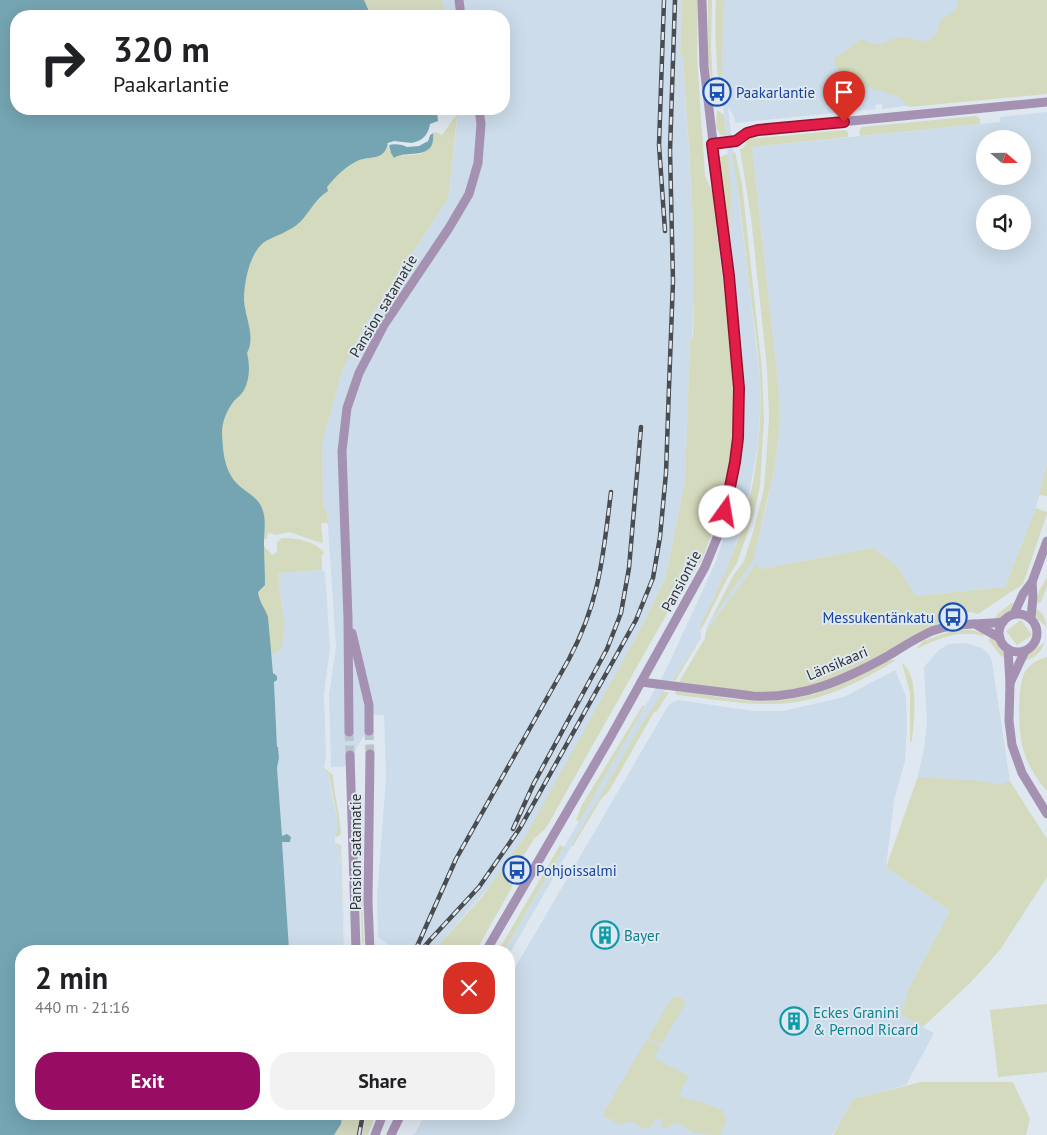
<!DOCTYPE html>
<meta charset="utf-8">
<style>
:root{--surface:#fff;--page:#f2f2f2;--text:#202124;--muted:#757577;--accent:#970d63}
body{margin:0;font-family:"PT Sans",sans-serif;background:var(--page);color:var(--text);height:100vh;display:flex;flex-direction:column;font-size:19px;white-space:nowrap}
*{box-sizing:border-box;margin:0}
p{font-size:16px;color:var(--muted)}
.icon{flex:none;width:28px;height:28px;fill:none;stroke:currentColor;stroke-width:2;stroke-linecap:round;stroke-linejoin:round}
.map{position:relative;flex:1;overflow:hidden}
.sheet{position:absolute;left:15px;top:945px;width:500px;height:175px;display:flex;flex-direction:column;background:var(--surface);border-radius:20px;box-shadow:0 5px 20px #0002}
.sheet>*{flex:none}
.hud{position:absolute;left:10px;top:10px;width:500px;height:105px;border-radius:20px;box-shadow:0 5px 20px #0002;background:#fff;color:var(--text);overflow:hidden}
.needle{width:32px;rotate:110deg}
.tools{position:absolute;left:976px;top:130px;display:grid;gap:10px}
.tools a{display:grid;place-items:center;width:55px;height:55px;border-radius:50%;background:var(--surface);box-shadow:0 5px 20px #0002;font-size:25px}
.pin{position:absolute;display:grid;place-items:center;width:42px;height:42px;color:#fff;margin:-51px -21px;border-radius:50% 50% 50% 0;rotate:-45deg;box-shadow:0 0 5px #0007}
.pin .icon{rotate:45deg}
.me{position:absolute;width:55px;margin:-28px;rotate:13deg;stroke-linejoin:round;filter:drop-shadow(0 0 4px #0008)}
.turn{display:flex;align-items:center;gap:18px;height:105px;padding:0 20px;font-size:22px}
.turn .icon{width:65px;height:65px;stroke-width:2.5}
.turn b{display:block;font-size:35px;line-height:42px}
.round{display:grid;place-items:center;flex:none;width:52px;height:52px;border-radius:20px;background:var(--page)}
.head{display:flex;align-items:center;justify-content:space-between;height:85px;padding:0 20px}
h1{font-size:30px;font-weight:600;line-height:38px}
.action{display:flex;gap:10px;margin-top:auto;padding:10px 20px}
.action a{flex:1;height:58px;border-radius:20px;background:var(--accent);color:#fff;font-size:20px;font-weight:600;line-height:58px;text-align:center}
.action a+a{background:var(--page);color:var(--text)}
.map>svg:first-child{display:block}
.built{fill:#cddcea;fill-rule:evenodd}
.green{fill:#d4dabe}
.water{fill:#75a5b3}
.pier{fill:#dfe8f0}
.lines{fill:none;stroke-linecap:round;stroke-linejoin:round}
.minor-tunnel{stroke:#bcc4cb;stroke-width:9;stroke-dasharray:9 4.5;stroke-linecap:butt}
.minor{stroke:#a591b2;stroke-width:9}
.rail-casing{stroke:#494c50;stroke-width:4.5}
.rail{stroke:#dfe8f0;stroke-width:2.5;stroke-dasharray:8;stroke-linecap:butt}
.route-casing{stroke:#92132f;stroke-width:12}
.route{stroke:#e11d48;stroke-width:9}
.labels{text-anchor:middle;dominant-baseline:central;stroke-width:4;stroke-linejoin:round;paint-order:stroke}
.transit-label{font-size:15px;fill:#164399;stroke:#dfe8f0;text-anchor:start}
.street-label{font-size:15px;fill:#323538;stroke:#dfe8f0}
.culture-label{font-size:15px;fill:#0d838f;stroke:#dfe8f0;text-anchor:start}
</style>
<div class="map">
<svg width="1047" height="1135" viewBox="0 0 1047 1135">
<rect width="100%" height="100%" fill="#dfe8f0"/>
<g class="built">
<polygon points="442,0 682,0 680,55 683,57 694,234 695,284 692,338 690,340 685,481 666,576 644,623 537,819 491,885 433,951 397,951 378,937 377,898 386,777 384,715 365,715 365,734 355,751 355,766 331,767 329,695 336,647 327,512 323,506 322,444 342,371 365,325 448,199 457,121 456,109 504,109 504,16 445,16"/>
<polygon points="724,0 995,0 957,99 882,109 882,104 875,105 876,109 735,123 734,116 728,107 760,378 760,411 758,443 746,513 729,565 700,626 701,638 641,725 509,955 509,951 504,951 665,672 717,559 732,507 740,461 745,404 742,349 730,248 731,190 723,103 722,67"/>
<path d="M1047 112V464L1036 508 1005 587 916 596 897 566 873 548 761 569 757 563 706 631 708 625 750 565 766 508 775 467 780 420 778 382 752 147 1000 122V117ZM985 139H1022V176H985ZM985 204H1022V241H985Z"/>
<polygon points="321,570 325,572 330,648 324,695 326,754 324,770 329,774 330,787 338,821 339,831 335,836 335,843 340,847 344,951 292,951 289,950 283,863 282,842 285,841 285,836 282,836 277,768 279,758 278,747 277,747 274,675 271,655 281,650 284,615 282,610 278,573"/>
<polygon points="966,643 982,648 990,656 992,662 1010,781 980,798 917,779 924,750 927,721 924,667 939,650 949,644"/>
<polygon points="895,670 906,696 907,728 905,761 894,800 886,867 950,911 908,990 901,1015 934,1033 906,1085 854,1099 832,1135 412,1135 416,1132 425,1114 509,1114 509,978 668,706 673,702 678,700 754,711 783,711 844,697"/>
<polygon points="361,1114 366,1114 362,1135 357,1135"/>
</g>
<g class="green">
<polygon points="347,0 442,0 445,16 355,16"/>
<path d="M682 0H698L697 58 705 176 712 191 735 382 733 437 728 477 718 517 701 562 669 610 546 828 534 839 513 872 516 874 511 889 476 951H433L482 897 526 835 644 623 666 576 685 481 690 340 693 338C697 244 689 151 683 57L680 55Z"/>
<polygon points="708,0 712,0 711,48 713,85 708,62"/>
<path d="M716 0H724L722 67 723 108 720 102C717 68 714 34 716 0Z"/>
<path d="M958 0H1047V94L909 107 897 96 852 82 834 65 836 56 845 52 861 39C883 50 879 41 898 38 911 35 924 48 935 35 939 30 939 26 939 20 949 15 959 12 958 0Z"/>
<polygon points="717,110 724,115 726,136 721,135 716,128"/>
<polygon points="976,116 980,119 980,124 860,136 859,131 862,127"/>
<polygon points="457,117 448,199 365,325 342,371 322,444 323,506 327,512 328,523 321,523 323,542 321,543 289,532 276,535 271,533 268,534 267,539 264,539 206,448 230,279 310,185 387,144 394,158 397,156 421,154 433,135 433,133 436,132 442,135 454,118"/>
<polygon points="844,130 848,132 848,137 752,147 778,382 780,420 775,467 754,556 750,565 708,625 733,576 744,561 754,529 764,488 769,419 767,367 751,218 740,149 743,148 748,139"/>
<path d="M735 152 742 184 762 369 764 419 760 486 753 517 737 563 728 577 701 630 700 626C718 589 735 553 746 514 757 471 762 423 760 378 758 347 753 316 749 284 744 240 740 196 732 153Z"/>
<polygon points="728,154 731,190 730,248 720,159 720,157"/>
<polygon points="1047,464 1047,496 1039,495"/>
<path d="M1036 508 1047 512V514L1023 584 978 614 971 612 948 616V619C895 644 841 686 781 691 748 694 713 686 679 682L705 638 706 631 757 563 761 569 873 548 897 566 916 596 1005 587Z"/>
<path d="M282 538C296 538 316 541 324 553L321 557 322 560V569L321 570 278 573 282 610C287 622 283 638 281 650L271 655 268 653 246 581 264 546 272 555 277 552V542Z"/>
<polygon points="1047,577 1047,586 1041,602 1037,604 1039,591"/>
<path d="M1012 603H1017C1011 611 1005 617 995 619L997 614Z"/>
<polygon points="1035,608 1043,614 1047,627 1037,619"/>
<polygon points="1021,620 1032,635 1017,645 1006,631"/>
<path d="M954 630H970L986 633 983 636C959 629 937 639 916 649L923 641Z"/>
<path d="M990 636C998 641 1005 648 1006 658L1001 656 989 641Z"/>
<polygon points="701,638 675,681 672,680 674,677"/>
<path d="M1044 643C1042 653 1032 660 1022 661L1029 653Z"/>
<path d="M1047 657V791C1036 779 1027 764 1023 748 1018 731 1017 686 1025 672 1030 664 1038 659 1047 657Z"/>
<path d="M890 660H896C859 683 817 704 773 704 741 705 709 698 677 695L675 693 676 691C703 693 729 700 756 701 808 703 845 683 890 660Z"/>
<path d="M902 663C920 676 914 721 912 741L910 742V693Z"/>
<polygon points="663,692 669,692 657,711 654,712 609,791 601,799 573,846 571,846 641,725"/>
<polygon points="643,705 645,706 579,822 576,820 582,805"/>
<path d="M324 768 333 775C334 795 340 814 341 834L337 837 335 836C343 824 330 791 329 774L324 770Z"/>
<polygon points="920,777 982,781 998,785 1010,781 1047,839 1047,877 1000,950 971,982 923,1027 901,1015 908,990 950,911 886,867 917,779"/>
<polygon points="335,843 341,845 345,951 340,848"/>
<polygon points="560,845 564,847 504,951 498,951"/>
<polygon points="359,847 360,847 364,943 362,943"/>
<polygon points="678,996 686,1002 661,1045 648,1038 672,998"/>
<polygon points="1047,1004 1047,1072 998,1077 990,1010"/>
<path d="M647 1039 660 1047 654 1058 689 1076 679 1094 681 1097 704 1103 722 1110 727 1122 721 1130 722 1135C708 1135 689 1135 682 1124L674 1123 668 1128 661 1127 662 1120 658 1118 653 1122 651 1127C643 1131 638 1126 632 1122H626L623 1125 613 1122 612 1118 609 1119 602 1116Z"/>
<polygon points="921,1082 1013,1082 1030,1119 1026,1135 833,1135 853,1099"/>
<polygon points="342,1114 361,1114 357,1135 334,1135 341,1124"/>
<polygon points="366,1114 376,1114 368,1135 362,1135"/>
</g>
<g class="water">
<path d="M0 0H364L371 16H16V109H421L424 112 437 111 438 121 430 124C426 147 406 144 388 143 384 162 370 155 357 161 345 167 336 176 327 187L328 191C315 199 310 212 300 222 289 233 274 235 263 243 249 255 244 283 244 300 245 318 256 336 247 353 250 365 250 379 244 390 242 394 237 398 234 401 227 410 222 421 222 433 223 453 224 474 242 488 248 493 257 498 261 506 267 517 264 532 264 543 264 557 265 571 265 585L258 592C259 602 265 608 268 617L273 673 277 676V680L274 682 277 747H278L279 758 277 768 282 836 287 834 291 837 290 842H282L289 949 292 951H21V1114H342L341 1124 334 1135H0Z"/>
<path d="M433 133C436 162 407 149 394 158L391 153 389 145C396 143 403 146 410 146 416 146 422 143 428 141L430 135Z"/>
</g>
<polygon class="pier" points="429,131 433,133 430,135 428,141 419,146 407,147 400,144 387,144 388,143 394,141 412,143 420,141 426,137"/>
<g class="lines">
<g class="minor-tunnel">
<polyline points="369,731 370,754"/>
<polyline points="349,732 350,755"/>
</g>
<g class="minor">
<polyline points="459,0 461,16"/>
<polyline points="712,143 736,141 747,133 758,130 1047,102"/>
<circle cx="1018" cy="633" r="19"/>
<polyline points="1014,614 1023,594 1032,582 1047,541"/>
<polyline points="1031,618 1033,597 1032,582"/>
<polyline points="977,625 1000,638"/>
<polyline points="352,633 369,705 369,731"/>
<polyline points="1008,649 1010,683 1009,721 1012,745 1022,773 1047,814"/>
<path d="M641 682 753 696C802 699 844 680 886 657 901 648 916 638 932 631 956 622 979 625 1003 622"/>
<polyline points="1010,683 1025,651"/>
<polyline points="349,732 348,618 342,451 347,408 359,373 384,325 449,228 469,194 478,163 481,124 479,109"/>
<polyline points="370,754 368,902 370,951"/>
<polyline points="350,755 356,951"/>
<polyline points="486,951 610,738 705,567 719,533 731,488 738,438 739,388 729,277 704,66 702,0"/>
<polyline points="375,1135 383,1114"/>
<polyline points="391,1135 401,1114"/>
</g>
<g class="rail-casing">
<g id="rail">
<polyline points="664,0 659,145 665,231"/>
<polyline points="513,829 534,783 607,649 621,613 629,568 641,427"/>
<path d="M415 951 456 859 569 659C600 601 603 556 611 492"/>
<polyline points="421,951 430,940 479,887 520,828 636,620 653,578 660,537 666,473 669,387 673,281 670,151 675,0"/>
<polyline points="359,1135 363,1114"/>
</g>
</g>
<use href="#rail" class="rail"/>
</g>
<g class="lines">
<g class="route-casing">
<polyline id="route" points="725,512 735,462 738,438 739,388 729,276 712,144 736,141 747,133 758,130 844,122"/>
</g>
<use href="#route" class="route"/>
</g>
<defs>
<g id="bus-ring" transform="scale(1.4375)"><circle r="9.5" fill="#dfe8f0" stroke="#1a4fb4" stroke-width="1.5"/><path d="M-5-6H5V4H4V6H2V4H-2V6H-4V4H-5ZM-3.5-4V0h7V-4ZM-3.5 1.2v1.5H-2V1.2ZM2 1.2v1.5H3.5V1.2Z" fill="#1a4fb4"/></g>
<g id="building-ring" transform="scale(1.4375)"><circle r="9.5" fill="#dfe8f0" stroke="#0f9aa8" stroke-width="1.5"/><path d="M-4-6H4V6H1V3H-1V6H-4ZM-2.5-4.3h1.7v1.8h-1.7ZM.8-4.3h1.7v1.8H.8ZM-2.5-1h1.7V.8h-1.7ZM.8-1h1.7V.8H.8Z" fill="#0f9aa8"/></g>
</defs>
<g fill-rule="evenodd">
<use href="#bus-ring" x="717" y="92"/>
<use href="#bus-ring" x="953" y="617"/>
<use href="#bus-ring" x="517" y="870"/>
<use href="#building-ring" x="605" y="935"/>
<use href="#building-ring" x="794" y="1021"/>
</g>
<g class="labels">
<g class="transit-label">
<text x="736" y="92">Paakarlantie</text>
<text x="934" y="617" text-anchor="end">Messukentänkatu</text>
<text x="536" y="870">Pohjoissalmi</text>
</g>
<g class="street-label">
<text transform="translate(383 306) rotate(-59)">Pansion satamatie</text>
<text transform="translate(681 581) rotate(-62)">Pansiontie</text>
<text transform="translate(837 663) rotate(-23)">Länsikaari</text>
<text transform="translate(355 852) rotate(-90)">Pansion satamatie</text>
</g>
<g class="culture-label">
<text x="624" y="935">Bayer</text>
<text x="813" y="1012">Eckes Granini<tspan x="813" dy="17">&amp; Pernod Ricard</tspan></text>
</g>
</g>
</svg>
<div class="tools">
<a><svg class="needle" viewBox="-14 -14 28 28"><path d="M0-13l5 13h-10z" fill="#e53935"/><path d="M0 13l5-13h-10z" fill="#757577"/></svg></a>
<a><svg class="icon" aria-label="sound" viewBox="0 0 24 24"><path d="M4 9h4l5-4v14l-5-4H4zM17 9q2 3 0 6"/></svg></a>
</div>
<div class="pin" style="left:844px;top:122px;background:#d93025"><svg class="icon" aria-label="arrive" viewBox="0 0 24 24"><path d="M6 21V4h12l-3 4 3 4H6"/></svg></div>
<svg class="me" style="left:725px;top:512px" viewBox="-20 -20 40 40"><circle r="19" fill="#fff"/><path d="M0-13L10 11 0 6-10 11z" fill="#e11d48"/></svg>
<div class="hud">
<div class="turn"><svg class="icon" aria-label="right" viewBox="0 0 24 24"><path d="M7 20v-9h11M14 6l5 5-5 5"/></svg><div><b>320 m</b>Paakarlantie</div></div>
</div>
<section class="sheet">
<div class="head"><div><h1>2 min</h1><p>440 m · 21:16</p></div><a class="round" style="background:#d93025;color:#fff"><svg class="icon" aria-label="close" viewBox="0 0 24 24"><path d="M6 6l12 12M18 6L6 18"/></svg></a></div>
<div class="action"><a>Exit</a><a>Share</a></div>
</section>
</div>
